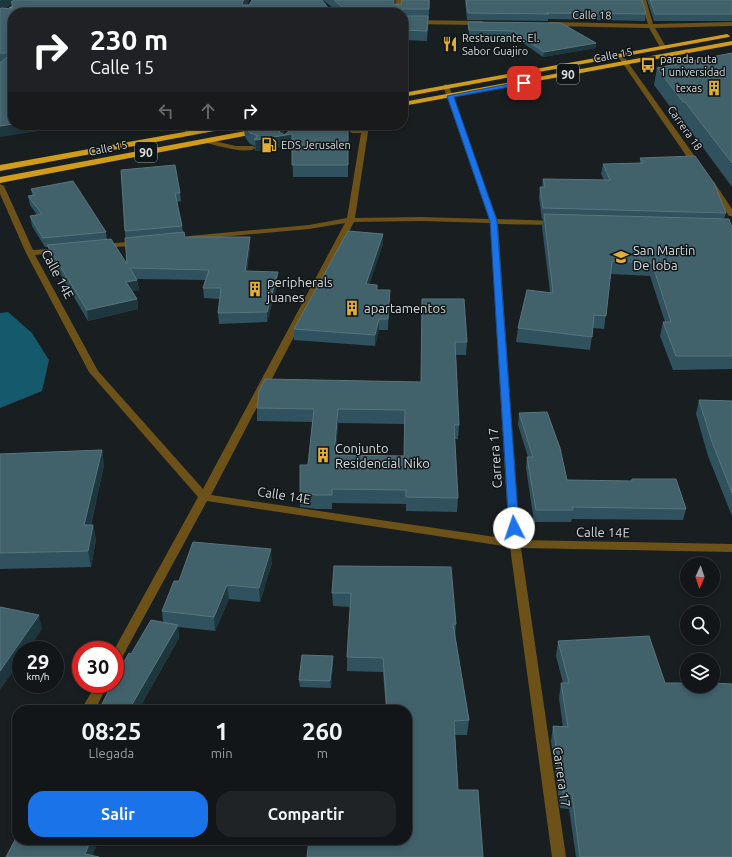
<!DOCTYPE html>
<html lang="es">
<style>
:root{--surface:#131618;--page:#202325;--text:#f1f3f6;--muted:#9d9fa2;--line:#323537;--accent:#1a73e8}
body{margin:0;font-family:Ubuntu,sans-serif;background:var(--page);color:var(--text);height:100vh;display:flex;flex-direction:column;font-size:15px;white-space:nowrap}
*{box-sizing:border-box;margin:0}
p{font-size:13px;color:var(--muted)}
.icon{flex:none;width:22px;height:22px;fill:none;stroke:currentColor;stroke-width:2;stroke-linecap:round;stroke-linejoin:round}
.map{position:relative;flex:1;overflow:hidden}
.drawer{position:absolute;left:12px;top:705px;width:400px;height:140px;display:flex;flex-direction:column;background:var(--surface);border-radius:16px;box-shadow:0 2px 6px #0003,0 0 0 1px var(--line)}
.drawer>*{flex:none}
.top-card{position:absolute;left:8px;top:8px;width:400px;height:122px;border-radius:16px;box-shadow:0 2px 6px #0003,0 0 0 1px var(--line);background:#202124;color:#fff;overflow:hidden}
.needle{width:26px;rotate:183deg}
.tools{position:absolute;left:680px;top:557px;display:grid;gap:8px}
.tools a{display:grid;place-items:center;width:40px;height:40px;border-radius:50%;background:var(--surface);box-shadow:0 2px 6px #0003,0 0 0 1px var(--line);font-size:20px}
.speed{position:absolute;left:12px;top:641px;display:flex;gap:8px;font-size:20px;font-weight:700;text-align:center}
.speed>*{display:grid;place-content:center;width:52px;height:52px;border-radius:50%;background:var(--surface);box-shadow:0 2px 6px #0003,0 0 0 1px var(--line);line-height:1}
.speed small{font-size:10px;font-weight:400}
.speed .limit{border:6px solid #d22;background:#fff;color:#111}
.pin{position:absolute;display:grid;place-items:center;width:34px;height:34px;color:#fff;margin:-17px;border-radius:8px;box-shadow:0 2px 6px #0006}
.me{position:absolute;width:44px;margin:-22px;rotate:356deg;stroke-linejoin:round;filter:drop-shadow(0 0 3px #0008)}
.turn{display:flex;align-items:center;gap:14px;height:84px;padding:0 16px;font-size:18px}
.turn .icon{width:52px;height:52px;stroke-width:2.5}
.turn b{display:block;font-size:28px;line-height:34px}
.lanes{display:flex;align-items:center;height:38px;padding:0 16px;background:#0003;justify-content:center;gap:20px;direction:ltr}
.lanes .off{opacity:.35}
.eta{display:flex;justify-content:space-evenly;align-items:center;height:68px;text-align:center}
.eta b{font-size:24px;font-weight:600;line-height:28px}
.primary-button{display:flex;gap:8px;margin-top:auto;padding:8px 16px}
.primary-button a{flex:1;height:46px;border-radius:16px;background:var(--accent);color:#fff;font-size:16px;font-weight:600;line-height:46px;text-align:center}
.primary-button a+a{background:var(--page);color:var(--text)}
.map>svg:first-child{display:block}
.water{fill:#15596c}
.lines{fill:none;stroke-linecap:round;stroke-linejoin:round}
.minor{fill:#6c5218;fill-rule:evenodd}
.major{fill:#b38724;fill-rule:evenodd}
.highway{fill:#d19c1a;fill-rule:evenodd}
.wall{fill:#2f525e;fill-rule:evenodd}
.shaded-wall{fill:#1e373f}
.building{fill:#41616b;stroke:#59757d;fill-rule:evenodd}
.route{fill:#1a73e8;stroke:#114b97}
.labels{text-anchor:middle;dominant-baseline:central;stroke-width:3;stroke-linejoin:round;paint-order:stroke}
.far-street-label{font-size:11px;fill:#d9ddde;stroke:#101517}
.far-poi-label{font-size:11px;fill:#d9ddde;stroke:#101517;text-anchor:start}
.shield{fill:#101517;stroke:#9da1a2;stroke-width:1}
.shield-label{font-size:12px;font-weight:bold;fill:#d9ddde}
.poi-label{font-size:13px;fill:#d9ddde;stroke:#101517;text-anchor:start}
.street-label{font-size:13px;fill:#d9ddde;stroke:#101517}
</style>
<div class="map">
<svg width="732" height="857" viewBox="0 0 732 857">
<rect width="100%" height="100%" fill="#191e20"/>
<polygon class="water" points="8,312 32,333 49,360 42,391 0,408 0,313"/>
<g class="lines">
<g class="minor">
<polygon points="396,0 402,0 400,13 394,13"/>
<polygon points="640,0 646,0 653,24 732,22 732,26 655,28 666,47 663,49 660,47 649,28 550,26 547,24 550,22 648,24"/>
<polygon points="403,20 482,21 485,23 482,25 403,24"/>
<polygon points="618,54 622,54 703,168 702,170 696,170 617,55"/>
<path d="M446 84 449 86 497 219 556 221 560 223 556 225 498 224 520 540 732 544V552L521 548 566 857H552L510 547 207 501 119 663 115 665 114 650 198 497 89 372 26 253 0 194V184L4 186 33 250 62 248 66 250 62 252 35 255 98 371 203 489 345 223 309 229 189 240 185 238 189 236 309 225 347 218 361 133H352L349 131 352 129H362L363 125H369L355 218 420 217 489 219 443 86ZM420 221 490 223 509 539 211 495 354 222Z"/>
<polygon points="181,125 187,125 192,133 191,134 187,134"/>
<path d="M205 139 236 146H253L256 148C246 155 215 145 203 142L202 141Z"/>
<polygon points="708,182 714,182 732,209 732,216 729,216 707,184"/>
<polygon points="140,241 143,241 143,245 102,248 98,246 102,244"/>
<polygon points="96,684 108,684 95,710 81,710"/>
</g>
<polygon class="major" points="20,0 27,0 0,18 0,14"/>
<g class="highway">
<polygon points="727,34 730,36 729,37 403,97 403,93"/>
<polygon points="732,41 732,45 403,106 403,102"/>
<polygon points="223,125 240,125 236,127 0,171 0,165"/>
<polygon points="278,125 295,125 291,127 0,183 0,177"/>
</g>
</g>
<g class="wall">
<path d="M0 0H249L247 5 332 13H13V125L1 63H0ZM11 4 12 8H6Z"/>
<polygon points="323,0 396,0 395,4 401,5 430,0 427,41 403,40 403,13 339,13"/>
<polygon points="465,0 642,0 646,14 645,21 548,19 548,21 467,20"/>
<polygon points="647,0 732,0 732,21 654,21"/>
<polygon points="468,22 596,48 543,57 513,36 469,35 468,27"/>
<polygon points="732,53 732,187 682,119 680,120 654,85 657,68"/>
<polygon points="237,125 282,125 284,135 290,130 290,125 362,125 361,128 352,128 348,130 348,177 293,177 292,145 256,151 255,150 255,146 250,144 245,137 244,130 239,131 237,128"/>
<polygon points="640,158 726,213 724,219 732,228 732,369 673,370 660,336 663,322 665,322 650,276 611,274 604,329 593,328 590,350 516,342 518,328 550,292 542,227 543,219 542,219 539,198 540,187 542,187 543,179 604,180 601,174 603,164 640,163"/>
<polygon points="121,170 180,193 181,201 177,202 182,226 183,232 185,237 250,247 247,271 278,282 267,322 219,324 218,313 220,299 204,298 203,288 205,280 137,279 139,290 132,291 137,299 138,309 88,321 49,255 48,247 45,247 32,226 30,216 37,215 30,205 28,196 32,195 31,189 106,232 107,239 127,264"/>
<polygon points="383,234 383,244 369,284 377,290 389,301 388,330 379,330 375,346 294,340 294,329"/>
<path d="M422 299 467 342 466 355H456L459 425 458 439H455L458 498 457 512 406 511V504L332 503V509H317L300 507V492L308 465 312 422 257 421V408L421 382ZM338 423 404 424V456L336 455Z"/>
<polygon points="699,400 732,401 732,516 708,456 696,414"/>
<polygon points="519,413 567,480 631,481 632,479 686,509 683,520 572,519 571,522 534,522 526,468 527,457 528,457 518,425"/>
<polygon points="102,450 104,465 91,525 93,525 96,540 91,567 0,569 0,454"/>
<polygon points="272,563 260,602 229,599 215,631 178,627 179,638 140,707 99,710 131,654 163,622 162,611 179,581"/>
<polygon points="334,566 451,567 456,624 455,638 469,720 467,735 455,735 458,790 478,790 483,857 307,857 309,844 288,844 288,840 407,840 407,710 386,710 383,672 347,671 347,657 350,607 333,606 332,593"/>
<polygon points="558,641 665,683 732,857 576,857 569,809 560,808 551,741 553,726 563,727 559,698 561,683 563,683 556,656"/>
<polygon points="333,663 331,688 300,687 299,680"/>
</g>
<g class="shaded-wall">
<polygon points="2,0 17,0 11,2 11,4 2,11 0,11 0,1"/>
<polygon points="244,0 249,0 243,12 242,3"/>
<polygon points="394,0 396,0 393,13 393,4"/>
<polygon points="596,43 596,48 543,57 544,52"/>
<polygon points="403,116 403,127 370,131 370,125 403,125"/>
<polygon points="13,124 13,125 80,125 0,137 0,126"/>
<polygon points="239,125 270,125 244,126 244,130 239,131"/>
<polygon points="348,125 352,125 352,128 348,130 348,177"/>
<polygon points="283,127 283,135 292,134 293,145 256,151 255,140 279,132"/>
<polygon points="383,234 383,244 366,295 366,284"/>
<polygon points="250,237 250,247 245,281 245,271"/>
<polygon points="278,272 278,282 267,322 267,312"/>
<polygon points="137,280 139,290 128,292 126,282"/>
<polygon points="137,299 138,309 88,321 87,310"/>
<polygon points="379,319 379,330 375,346 375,335"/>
<polygon points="338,409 338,423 335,469 334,455"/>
<polygon points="102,450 104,465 87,541 84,525"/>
<polygon points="93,525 96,540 91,567 88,551"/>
<polygon points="271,549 272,563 260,602 259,588"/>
<polygon points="227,585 229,599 215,631 214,617"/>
<polygon points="39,615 42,629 28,650 21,650 21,660 0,690 0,671"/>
<polygon points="178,625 179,638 138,710 131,706"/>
<polygon points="333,656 333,663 331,688 330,681"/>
<polygon points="91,840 99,840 92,857 85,854"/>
</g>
<g class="building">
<polygon points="14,0 244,0 242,3 243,5 249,5 252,0 322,0 332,13 13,13 13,124 0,126 0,63 12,53 0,53 0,9 1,8 12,9 13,3 11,2"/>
<polygon points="334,0 394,0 393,4 401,5 402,0 429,0 429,9 403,9 402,10 402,13 350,13"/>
<polygon points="466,0 642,0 646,14 546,13 549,14 468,13"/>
<polygon points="650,0 732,0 732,14 655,14"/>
<polygon points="403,15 403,16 428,16 427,31 403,30"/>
<polygon points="468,22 561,23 596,43 544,52 513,31 469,30"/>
<polygon points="732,53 732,163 685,102 683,102 657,68"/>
<polygon points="250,125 282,125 283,127 279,132 284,135 293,128 292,125 348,125 348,165 292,165 292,134 255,140 254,139 257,137 256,135 250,133 244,126"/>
<polygon points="695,156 714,183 726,213 543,208 540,187 545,187 543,179 610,180 603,164 643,163 640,158"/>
<polygon points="175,165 180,193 175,193 182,226 125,231 121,170"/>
<polygon points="73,181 106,232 43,238 30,216 42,214 28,196 35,195 31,189"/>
<polygon points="544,214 729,219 732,228 732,356 676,356 663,322 671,322 652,263 612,261 606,316 594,315 592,337 518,328 527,290 553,293"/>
<polygon points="348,231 383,234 366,284 377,285 377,290 390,290 388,319 379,319 375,335 294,329"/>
<polygon points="184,232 185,237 250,237 245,271 278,272 267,312 218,313 221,288 203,288 209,270 130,268 137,280 126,282 137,299 87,310 47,245 111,239 127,264 125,238"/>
<path d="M422 299H464L467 342H455L459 425H454L458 498 406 497V490L332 489V495H316L300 492V465H308L314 409 257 408 259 391 265 379 421 382ZM338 409 405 410 404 456 334 455Z"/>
<polygon points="699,400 732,401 732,493 712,442"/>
<polygon points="547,412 560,448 567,480 632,481 632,479 676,479 686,509 572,507 573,510 536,510 527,457 533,457 519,413"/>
<polygon points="102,450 84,525 93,525 88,551 0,553 0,454"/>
<polygon points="193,542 271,549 259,588 227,585 214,617 162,611 174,581 179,581"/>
<polygon points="334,566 451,567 456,624 453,624 469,720 454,721 458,790 478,790 483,857 307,857 309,840 407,840 407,710 387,710 383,658 347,657 351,593 332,593"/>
<polygon points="0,607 39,615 0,671"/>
<polygon points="151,620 178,625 131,706 154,710 99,710 112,684 115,684 115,677 129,653 131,654"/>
<polygon points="649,636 665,683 687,683 687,686 713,686 713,683 732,684 732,857 580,857 572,794 563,793 553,726 568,727 561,683 569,683 558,641"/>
<polygon points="302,655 333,656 330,681 299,680"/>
<polygon points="16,838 17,838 17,840 91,840 85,854 99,857 6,857"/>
</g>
<polygon class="route" points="524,81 526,81 526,84 454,97 497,221 519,528 514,532 509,528 490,221 447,96"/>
<defs>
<g id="restaurant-bare" transform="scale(1.2)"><path d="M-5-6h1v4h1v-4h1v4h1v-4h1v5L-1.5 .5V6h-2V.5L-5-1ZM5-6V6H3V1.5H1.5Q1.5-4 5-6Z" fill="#e4ae35" stroke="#101517" stroke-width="2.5" paint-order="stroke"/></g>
<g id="bus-bare" transform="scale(1.2)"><path d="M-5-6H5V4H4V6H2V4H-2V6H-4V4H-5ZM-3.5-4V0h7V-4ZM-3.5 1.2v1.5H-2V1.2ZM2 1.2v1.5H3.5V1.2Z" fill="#e4ae35" stroke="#101517" stroke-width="2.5" paint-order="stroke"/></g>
<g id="building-bare" transform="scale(1.2)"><path d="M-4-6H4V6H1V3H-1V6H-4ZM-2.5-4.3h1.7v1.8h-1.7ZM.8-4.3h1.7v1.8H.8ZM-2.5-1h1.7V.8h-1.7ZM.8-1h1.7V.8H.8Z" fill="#e4ae35" stroke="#101517" stroke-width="2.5" paint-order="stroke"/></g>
<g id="fuel-bare" transform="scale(1.2)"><path d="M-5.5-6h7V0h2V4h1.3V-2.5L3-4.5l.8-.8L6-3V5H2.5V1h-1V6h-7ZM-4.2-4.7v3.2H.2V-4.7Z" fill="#e4ae35" stroke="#101517" stroke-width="2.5" paint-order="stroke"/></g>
<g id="school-bare" transform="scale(1.2)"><path d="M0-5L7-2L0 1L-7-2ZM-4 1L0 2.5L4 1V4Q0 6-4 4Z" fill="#e4ae35" stroke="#101517" stroke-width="2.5" paint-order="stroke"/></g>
</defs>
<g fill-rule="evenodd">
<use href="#restaurant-bare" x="450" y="44"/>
<use href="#bus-bare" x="648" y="65"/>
<use href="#building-bare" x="714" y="88"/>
<use href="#fuel-bare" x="269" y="145"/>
<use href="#school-bare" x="621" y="257"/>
<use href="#building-bare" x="255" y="289"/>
<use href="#building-bare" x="352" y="308"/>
<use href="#building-bare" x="323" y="455"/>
</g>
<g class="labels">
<g class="far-street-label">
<text transform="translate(592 15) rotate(1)">Calle 18</text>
<text transform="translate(613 55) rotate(-11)">Calle 15</text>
<text transform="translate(685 128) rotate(55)">Carrera 18</text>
<text transform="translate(108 148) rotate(-11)">Calle 15</text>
</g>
<g class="far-poi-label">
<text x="462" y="38">Restaurante. El.<tspan x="462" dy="13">Sabor Guajiro</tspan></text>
<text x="660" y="59">parada ruta<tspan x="660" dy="13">1 universidad</tspan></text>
<text x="702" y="88" text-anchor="end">texas</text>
<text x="281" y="145">EDS Jerusalen</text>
</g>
<g class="shield">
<rect x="557" y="64" width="22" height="20" rx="3"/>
<rect x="135" y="142" width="22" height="20" rx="3"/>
</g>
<g class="shield-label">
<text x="568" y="74">90</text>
<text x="146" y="152">90</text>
</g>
<g class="poi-label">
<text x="633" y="250">San Martin<tspan x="633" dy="15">De loba</tspan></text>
<text x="267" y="282">peripherals<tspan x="267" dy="15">juanes</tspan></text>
<text x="364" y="308">apartamentos</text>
<text x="335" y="448">Conjunto<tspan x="335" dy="15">Residencial Niko</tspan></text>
</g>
<g class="street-label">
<text transform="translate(58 274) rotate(62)">Calle 14E</text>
<text transform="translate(495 458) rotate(-94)">Carrera 17</text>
<text transform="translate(284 495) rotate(9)">Calle 14E</text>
<text transform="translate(603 532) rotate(1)">Calle 14E</text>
<text transform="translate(562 777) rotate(82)">Carrera 17</text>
</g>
</g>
</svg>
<div class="tools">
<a><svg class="needle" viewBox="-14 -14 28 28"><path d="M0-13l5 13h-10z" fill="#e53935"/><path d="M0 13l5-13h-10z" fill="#9d9fa2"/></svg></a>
<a><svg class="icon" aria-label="search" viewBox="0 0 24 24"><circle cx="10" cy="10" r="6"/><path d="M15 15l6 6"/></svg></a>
<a><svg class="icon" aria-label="layers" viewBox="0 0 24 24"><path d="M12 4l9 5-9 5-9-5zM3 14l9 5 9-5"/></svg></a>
</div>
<div class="speed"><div>29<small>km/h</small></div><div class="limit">30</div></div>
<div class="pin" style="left:524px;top:83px;background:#d93025"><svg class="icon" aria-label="arrive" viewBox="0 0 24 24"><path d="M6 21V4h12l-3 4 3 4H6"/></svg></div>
<svg class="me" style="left:514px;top:528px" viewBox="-20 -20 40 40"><circle r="19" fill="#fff"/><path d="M0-13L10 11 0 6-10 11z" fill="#1a73e8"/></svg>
<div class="top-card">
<div class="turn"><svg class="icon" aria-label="right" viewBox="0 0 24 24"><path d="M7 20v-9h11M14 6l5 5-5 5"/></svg><div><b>230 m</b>Calle 15</div></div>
<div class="lanes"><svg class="icon off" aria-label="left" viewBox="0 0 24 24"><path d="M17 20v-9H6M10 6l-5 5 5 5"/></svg><svg class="icon off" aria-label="ahead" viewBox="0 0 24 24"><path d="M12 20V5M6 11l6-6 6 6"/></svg><svg class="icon" aria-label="right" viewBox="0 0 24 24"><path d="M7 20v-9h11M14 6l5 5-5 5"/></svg></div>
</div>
<section class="drawer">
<div class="eta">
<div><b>08:25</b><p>Llegada</p></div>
<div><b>1</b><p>min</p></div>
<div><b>260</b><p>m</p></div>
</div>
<div class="primary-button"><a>Salir</a><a>Compartir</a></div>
</section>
</div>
